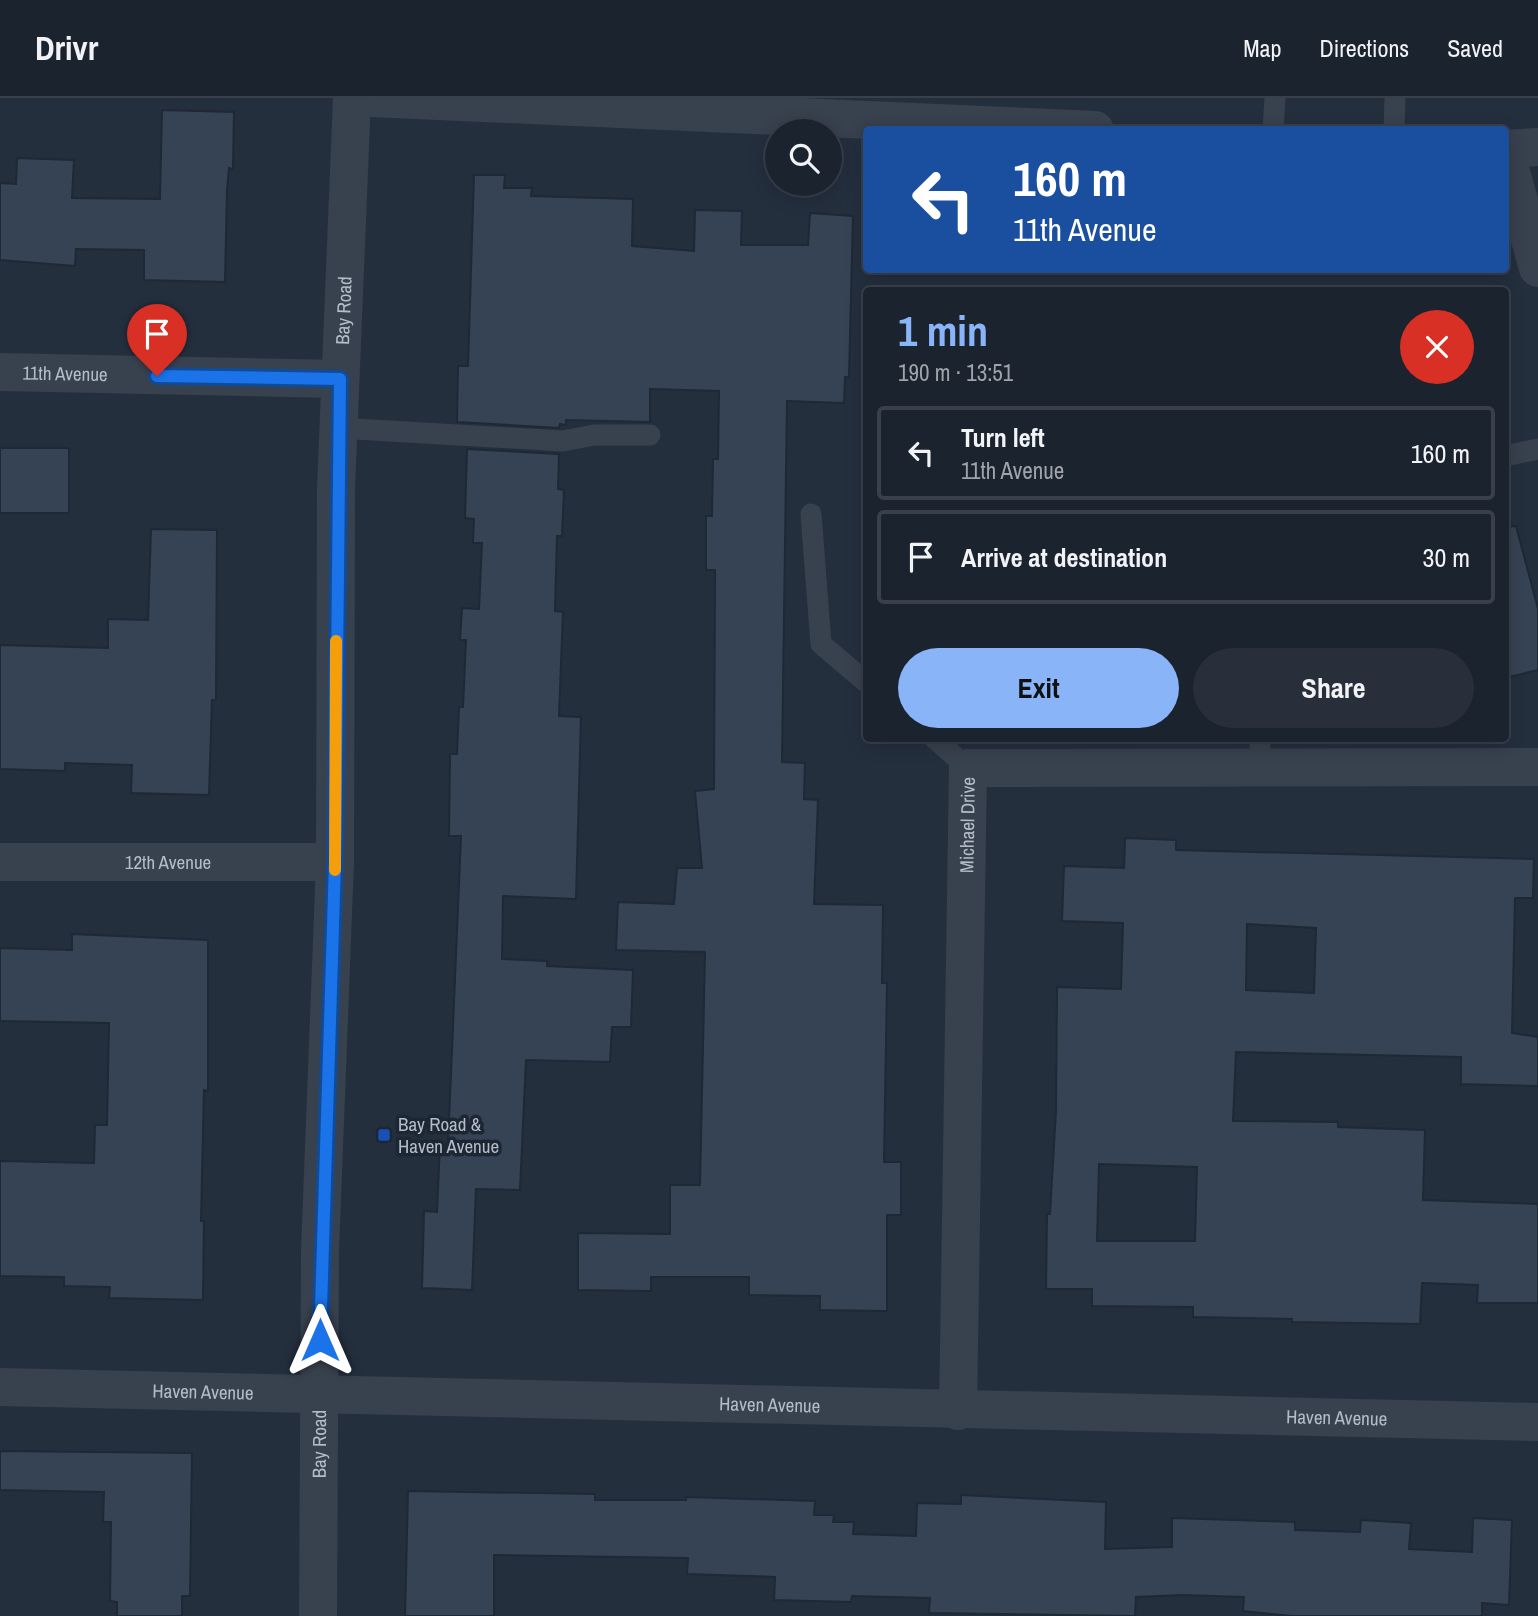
<!DOCTYPE html>
<meta charset="utf-8">
<style>
:root{--surface:#1b232e;--page:#282f3a;--text:#f1f3f6;--muted:#a0a4aa;--line:#39404a;--accent:#8ab4f8}
body{margin:0;font-family:"Archivo Narrow",sans-serif;background:var(--page);color:var(--text);height:100vh;display:flex;flex-direction:column;font-size:26px;white-space:nowrap}
*{box-sizing:border-box;margin:0}
p{font-size:23px;color:var(--muted)}
.icon{flex:none;width:38px;height:38px;fill:none;stroke:currentColor;stroke-width:2;stroke-linecap:round;stroke-linejoin:round}
.map{position:relative;flex:1;overflow:hidden}
.details{position:absolute;left:863px;top:189px;width:646px;height:455px;display:flex;flex-direction:column;background:var(--surface);border-radius:7px;box-shadow:0 4px 18px #0003,0 0 0 2px var(--line)}
.details>*{flex:none}
.guide{position:absolute;left:863px;top:28px;width:646px;height:147px;border-radius:7px;box-shadow:0 4px 18px #0003,0 0 0 2px var(--line);background:#1a4fa0;color:#fff;overflow:hidden}
.fabs{position:absolute;left:765px;top:21px;display:grid;gap:14px}
.fabs a{display:grid;place-items:center;width:77px;height:77px;border-radius:50%;background:var(--surface);box-shadow:0 4px 18px #0003,0 0 0 2px var(--line);font-size:35px}
.pin{position:absolute;display:grid;place-items:center;width:60px;height:60px;color:#fff;margin:-72px -30px;border-radius:50% 50% 50% 0;rotate:-45deg;box-shadow:0 0 7px #0007}
.pin .icon{rotate:45deg}
.me{position:absolute;width:77px;margin:-38px;rotate:0deg;stroke-linejoin:round;filter:drop-shadow(0 0 5px #0008)}
.turn{display:flex;align-items:center;gap:24px;height:147px;padding:0 35px;font-size:32px}
.turn .icon{width:91px;height:91px;stroke-width:2.5}
.turn b{display:block;font-size:49px;line-height:60px}
.round{display:grid;place-items:center;flex:none;width:74px;height:74px;border-radius:37px;background:var(--page)}
.summary{display:flex;align-items:center;justify-content:space-between;height:119px;padding:0 35px}
h1{font-size:42px;font-weight:700;line-height:52px;color:var(--accent)}
.action{display:flex;gap:14px;margin-top:auto;padding:14px 35px}
.action a{flex:1;height:80px;border-radius:42px;background:var(--accent);color:#111;font-size:28px;font-weight:700;line-height:80px;text-align:center}
.action a+a{background:var(--page);color:var(--text)}
ul{padding:0;list-style:none}
li{display:flex;align-items:center;gap:21px;height:94px;margin:0 14px 10px;padding:0 21px;border:4px solid var(--line);border-radius:7px}
li div{flex:1}
li b{display:block;font-size:26px}
li em{font-style:normal}
header{display:flex;align-items:center;gap:42px;box-sizing:border-box;height:98px;padding:0 35px;background:var(--surface);border-bottom:2px solid var(--line)}
header strong{font-size:33px}
nav{display:flex;gap:38px;margin-inline-start:auto;font-size:24px}
.map>svg:first-child{display:block}
.building{fill:#364354;stroke:#1f2835;stroke-width:2;fill-rule:evenodd}
.lines{fill:none;stroke-linecap:round;stroke-linejoin:round}
.service{stroke:#38414e;stroke-width:21}
.minor{stroke:#38414e;stroke-width:38}
.tertiary{stroke:#38414e;stroke-width:38}
.route-casing{stroke:#114b97;stroke-width:18}
.route{stroke:#1a73e8;stroke-width:12}
.slow{stroke:#f59e0b;stroke-width:12}
.transit-dot{fill:#1a4fb4;stroke:#1d2633;stroke-width:2.5}
.labels{text-anchor:middle;dominant-baseline:central;stroke-width:7;stroke-linejoin:round;paint-order:stroke}
.street-label{font-size:19px;fill:#b4bcc9;stroke:#1d2633}
.poi-label{font-size:19px;fill:#b4bcc9;stroke:#1d2633;text-anchor:start}
</style>
<header>
<strong>Drivr</strong>
<nav><a>Map</a><a>Directions</a><a>Saved</a></nav>
</header>
<div class="map">
<svg width="1538" height="1518" viewBox="0 0 1538 1518">
<rect width="100%" height="100%" fill="#242f3e"/>
<g class="building">
<polygon points="162,12 234,14 233,71 229,70 227,92 225,184 144,182 144,152 76,151 75,168 0,162 0,85 16,86 17,60 74,62 72,100 160,101"/>
<polygon points="474,77 505,77 504,90 532,90 531,98 633,101 632,148 694,153 695,112 742,113 741,147 808,147 810,115 853,118 849,279 845,279 844,305 787,303 782,664 805,665 804,701 818,702 814,806 883,807 882,885 887,885 884,1064 901,1064 901,1117 887,1117 887,1213 820,1212 820,1198 749,1197 749,1179 651,1179 651,1193 578,1192 578,1135 670,1136 670,1087 700,1087 705,854 616,852 618,804 674,806 677,770 702,770 695,693 714,691 715,472 706,472 706,418 712,418 713,361 718,361 719,293 650,291 650,324 566,322 566,327 560,326 559,330 457,324 458,268 468,268"/>
<rect x="0" y="350" width="69" height="65"/>
<polygon points="467,351 559,356 558,391 564,392 562,438 557,438 555,513 563,514 559,618 581,619 576,801 503,798 502,861 547,863 547,868 633,872 631,929 612,929 610,964 526,962 520,1092 476,1091 472,1192 422,1190 424,1113 437,1114 440,1046 448,1046 461,738 449,738 450,656 457,656 459,609 463,609 466,542 460,542 462,510 479,511 482,445 473,445 474,421 465,420"/>
<polygon points="1516,428 1538,511 1538,572 1505,580 1505,429"/>
<polygon points="151,431 217,432 216,602 212,602 209,697 131,695 132,667 65,665 65,673 0,671 0,547 108,550 108,521 148,522"/>
<path d="M1125 740 1176 742V752L1534 761 1533 800H1515L1512 935 1538 939V988L1461 986V959L1236 954 1233 1023 1338 1024V1029L1425 1032 1423 1102 1538 1106V1205H1477L1478 1187 1422 1185 1420 1226 1292 1224V1221L1193 1219V1209L1092 1208V1191H1046L1047 1116H1050L1056 1012 1057 889 1121 891 1123 825 1062 823 1064 768 1124 770ZM1247 826 1316 830 1314 895 1246 892ZM1099 1066 1197 1069 1195 1143H1097Z"/>
<polygon points="72,836 208,842 208,993 204,992 201,1123 204,1123 203,1202 109,1200 110,1189 64,1188 64,1179 0,1178 0,1063 94,1065 95,1027 107,1027 109,925 0,923 0,850 72,852"/>
<polygon points="0,1353 192,1355 190,1498 182,1498 182,1518 117,1518 117,1504 110,1503 111,1424 103,1424 104,1394 0,1392"/>
<polygon points="408,1393 595,1396 595,1402 686,1402 686,1399 815,1403 814,1417 834,1417 833,1424 854,1424 853,1436 916,1438 917,1405 961,1406 961,1397 1106,1404 1105,1451 1172,1449 1172,1420 1295,1424 1295,1432 1360,1434 1361,1422 1411,1425 1409,1451 1472,1454 1473,1420 1512,1422 1509,1507 1482,1505 1482,1518 1291,1518 1243,1513 1244,1499 1182,1497 1136,1499 1135,1518 929,1515 930,1500 852,1498 851,1504 774,1502 775,1479 687,1476 688,1460 494,1457 494,1518 405,1518"/>
</g>
<g class="lines">
<g class="service">
<polyline points="1273,32 1275,0"/>
<polyline points="1394,32 1395,0"/>
<polyline points="338,330 563,343 594,337 650,337"/>
<polyline points="1505,358 1538,351"/>
<polyline points="811,416 821,546 866,584"/>
<polyline points="934,640 968,670"/>
<polyline points="1260,640 1260,669"/>
</g>
<g class="minor">
<polyline points="370,0 1095,32"/>
<polyline points="1505,51 1538,49"/>
<polyline points="1505,53 1538,170"/>
<path id="s1" d="M0 274 340 281"/>
<path id="s2" d="M0 764H335"/>
<path id="s3" d="M0 1289 1538 1324"/>
<path id="s4" d="M958 1313 968 670 1538 669"/>
</g>
<path class="tertiary" id="s5" d="M318 1518 320 1153 335 764 336 391 352 0"/>
</g>
<g class="lines">
<g class="route-casing">
<polyline id="route" points="157,278 340,281 335,764 320,1242"/>
</g>
<use href="#route" class="route"/>
<polyline class="slow" points="335,772 336,543"/>
</g>
<rect class="transit-dot" x="377" y="1030" width="14" height="14" rx="3.5"/>
<g class="labels">
<g class="street-label">
<text stroke="none"><textPath href="#s5" startOffset="1306">Bay Road</textPath></text>
<text stroke="none"><textPath href="#s1" startOffset="65">11th Avenue</textPath></text>
<text stroke="none"><textPath href="#s4" startOffset="586">Michael Drive</textPath></text>
<text stroke="none"><textPath href="#s2" startOffset="168">12th Avenue</textPath></text>
<text stroke="none"><textPath href="#s3" startOffset="203">Haven Avenue</textPath></text>
<text stroke="none"><textPath href="#s3" startOffset="770">Haven Avenue</textPath></text>
<text stroke="none"><textPath href="#s3" startOffset="1337">Haven Avenue</textPath></text>
<text stroke="none"><textPath href="#s5" startOffset="172">Bay Road</textPath></text>
</g>
<g class="poi-label">
<text x="398" y="1026">Bay Road &amp;<tspan x="398" dy="22">Haven Avenue</tspan></text>
</g>
</g>
</svg>
<div class="fabs">
<a><svg class="icon" aria-label="search" viewBox="0 0 24 24"><circle cx="10" cy="10" r="6"/><path d="M15 15l6 6"/></svg></a>
</div>
<div class="pin" style="left:157px;top:278px;background:#d93025"><svg class="icon" aria-label="arrive" viewBox="0 0 24 24"><path d="M6 21V4h12l-3 4 3 4H6"/></svg></div>
<svg class="me" style="left:320px;top:1242px" viewBox="-20 -20 40 40"><path d="M0-17L14 15 0 8-14 15z" fill="#1a73e8" stroke="#fff" stroke-width="4"/></svg>
<div class="guide">
<div class="turn"><svg class="icon" aria-label="left" viewBox="0 0 24 24"><path d="M17 20v-9H6M10 6l-5 5 5 5"/></svg><div><b>160 m</b>11th Avenue</div></div>
</div>
<section class="details">
<div class="summary"><div><h1>1 min</h1><p>190 m · 13:51</p></div><a class="round" style="background:#d93025;color:#fff"><svg class="icon" aria-label="close" viewBox="0 0 24 24"><path d="M6 6l12 12M18 6L6 18"/></svg></a></div>
<ul>
<li><svg class="icon" aria-label="left" viewBox="0 0 24 24"><path d="M17 20v-9H6M10 6l-5 5 5 5"/></svg><div><b>Turn left</b><p>11th Avenue</p></div><em>160 m</em></li>
<li><svg class="icon" aria-label="arrive" viewBox="0 0 24 24"><path d="M6 21V4h12l-3 4 3 4H6"/></svg><div><b>Arrive at destination</b></div><em>30 m</em></li>
</ul>
<div class="action"><a>Exit</a><a>Share</a></div>
</section>
</div>
